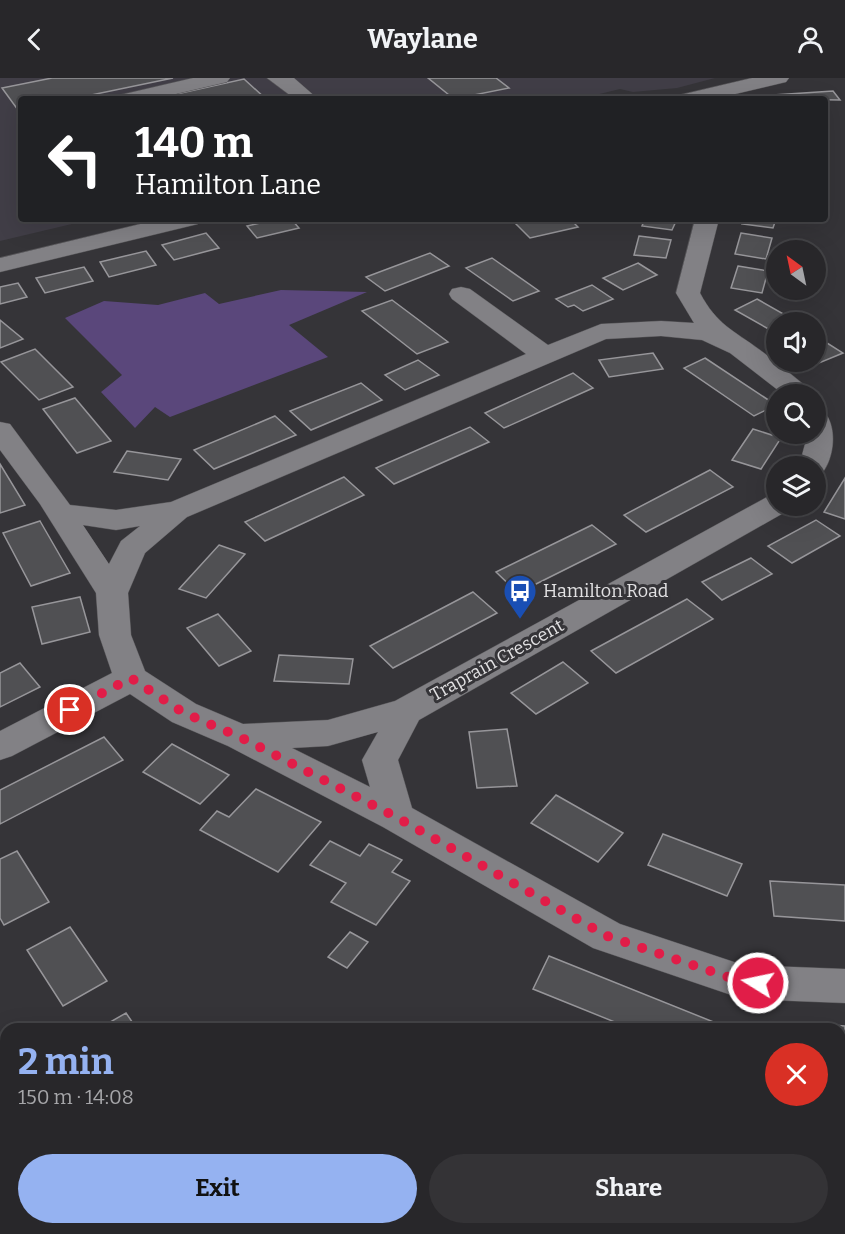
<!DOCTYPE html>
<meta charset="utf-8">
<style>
:root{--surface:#28272a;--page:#343336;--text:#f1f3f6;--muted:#a5a5a8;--line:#444447;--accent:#95b2f1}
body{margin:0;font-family:Bitter,serif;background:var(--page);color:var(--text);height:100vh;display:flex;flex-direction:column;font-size:22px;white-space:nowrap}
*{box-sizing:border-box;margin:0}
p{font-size:20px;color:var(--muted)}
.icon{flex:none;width:33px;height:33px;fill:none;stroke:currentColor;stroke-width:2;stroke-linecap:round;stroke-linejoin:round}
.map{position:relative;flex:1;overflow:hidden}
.panel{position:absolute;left:0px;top:945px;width:846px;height:212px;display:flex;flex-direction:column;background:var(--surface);border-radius:18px 18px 0 0;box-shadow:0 6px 24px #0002,0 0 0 2px var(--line)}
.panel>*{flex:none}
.banner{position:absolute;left:18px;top:18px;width:810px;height:126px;border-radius:6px;box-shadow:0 6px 24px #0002,0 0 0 2px var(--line);background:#202124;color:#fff;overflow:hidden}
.needle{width:39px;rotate:327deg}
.fabs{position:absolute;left:766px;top:162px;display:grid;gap:12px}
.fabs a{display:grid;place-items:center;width:60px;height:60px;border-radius:50%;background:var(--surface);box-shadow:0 6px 24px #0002,0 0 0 2px var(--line);font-size:30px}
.pin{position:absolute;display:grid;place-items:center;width:51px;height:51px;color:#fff;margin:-26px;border:3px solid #fff;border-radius:50%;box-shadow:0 2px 6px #0007}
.me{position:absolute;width:66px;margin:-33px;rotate:280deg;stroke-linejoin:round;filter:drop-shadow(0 0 4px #0008)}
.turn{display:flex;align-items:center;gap:21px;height:126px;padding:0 18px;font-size:27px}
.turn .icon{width:78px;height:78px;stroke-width:2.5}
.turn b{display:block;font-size:42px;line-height:51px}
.round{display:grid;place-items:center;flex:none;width:63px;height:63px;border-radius:32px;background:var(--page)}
.summary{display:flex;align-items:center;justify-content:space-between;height:102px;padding:0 18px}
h1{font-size:36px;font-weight:700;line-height:45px;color:var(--accent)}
.cta{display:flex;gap:12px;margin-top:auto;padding:12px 18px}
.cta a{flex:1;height:69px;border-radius:36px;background:var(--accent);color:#111;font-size:24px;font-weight:700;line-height:69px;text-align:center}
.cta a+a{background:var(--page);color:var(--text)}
header{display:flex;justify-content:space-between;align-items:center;height:78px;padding:0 18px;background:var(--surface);font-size:27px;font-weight:700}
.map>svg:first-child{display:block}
.built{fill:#413e47}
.green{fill:#5a477b}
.building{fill:#505053;stroke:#97969a;stroke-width:1.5}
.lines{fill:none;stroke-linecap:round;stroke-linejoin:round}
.minor-casing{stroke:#545356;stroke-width:1}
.minor{fill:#828185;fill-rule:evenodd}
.route{stroke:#e11d48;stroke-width:10;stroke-dasharray:0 18}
.labels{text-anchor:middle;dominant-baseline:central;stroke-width:6;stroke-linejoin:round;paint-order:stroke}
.poi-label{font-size:18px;fill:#e2e1e3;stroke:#353438;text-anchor:start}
.street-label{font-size:18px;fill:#e2e1e3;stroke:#353438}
</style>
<header><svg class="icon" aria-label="back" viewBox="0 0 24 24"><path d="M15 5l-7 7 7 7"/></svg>Waylane<svg class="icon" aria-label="person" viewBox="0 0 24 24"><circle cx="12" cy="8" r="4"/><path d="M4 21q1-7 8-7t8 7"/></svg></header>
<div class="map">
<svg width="845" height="1156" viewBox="0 0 845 1156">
<rect width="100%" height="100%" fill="#353438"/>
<polygon class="built" points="0,0 715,0 677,10 633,14 620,11 579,21 21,21 21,141 93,141 0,163"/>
<polygon class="green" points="281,212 367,214 289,247 328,279 170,339 155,329 135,350 101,314 122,297 65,240 104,223 158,227 205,215 219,226"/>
<g class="building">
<polygon points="52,0 173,0 72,21 21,21 21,32 18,32 2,10"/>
<polygon points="428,0 496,0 509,10 454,21"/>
<polygon points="244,1 266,21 154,21"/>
<polygon points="833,13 840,22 777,21 774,17"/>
<polygon points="277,141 291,141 299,150 257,160 247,148"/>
<polygon points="511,141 543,141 545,144 570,141 578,149 530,160"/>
<polygon points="645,141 677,141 672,152 642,148"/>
<polygon points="744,141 776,141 773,150 742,146"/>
<polygon points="206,155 219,170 174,182 162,167"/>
<polygon points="741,155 772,160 766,181 735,176"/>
<polygon points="639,158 671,162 666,180 634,177"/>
<polygon points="146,173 156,187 109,199 100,184"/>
<polygon points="430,175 449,188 385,213 366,199"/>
<polygon points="492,180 539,213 513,223 466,190"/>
<polygon points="638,185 657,197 623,212 603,200"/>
<polygon points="738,188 768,193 762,215 731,210"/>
<polygon points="84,189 93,203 45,215 36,200"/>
<polygon points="18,205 27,219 0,226 0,209"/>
<polygon points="592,207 613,221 583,233 574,227 568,229 556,221"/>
<polygon points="757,221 794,242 777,244 777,251 772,253 735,232"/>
<polygon points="392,222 448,264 417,276 362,233"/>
<polygon points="0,242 23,261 0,270"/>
<polygon points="816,258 843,275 819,285 816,283"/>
<polygon points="35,271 73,309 39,322 1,284"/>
<polygon points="653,275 663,291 609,299 599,282"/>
<polygon points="705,280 776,327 754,338 684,290"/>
<polygon points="418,282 439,297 405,312 385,297"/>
<polygon points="573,295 593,310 504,350 485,335"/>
<polygon points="361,305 382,322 311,352 290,333"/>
<polygon points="75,320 111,363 77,375 43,331"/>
<polygon points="275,338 296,357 214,391 194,372"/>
<polygon points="470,349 489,364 394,406 376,390"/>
<polygon points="753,351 781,360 761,391 732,382"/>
<polygon points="127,373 181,381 168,402 114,394"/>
<polygon points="0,386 25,427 0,435"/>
<polygon points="710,392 733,409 646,454 624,437"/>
<polygon points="344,399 364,417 265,463 245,444"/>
<polygon points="845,400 845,441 824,434"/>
<polygon points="816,442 840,458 792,485 768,468"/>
<polygon points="40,443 70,495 31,508 3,455"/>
<polygon points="592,447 616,466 518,515 496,494"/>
<polygon points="219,467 245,476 206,520 179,511"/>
<polygon points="751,480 772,496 722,522 702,504"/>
<polygon points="473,514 497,535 393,590 370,568"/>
<polygon points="80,519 90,554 42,566 32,529"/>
<polygon points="687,521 713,541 616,595 591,573"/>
<polygon points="218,536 251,573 219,588 187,550"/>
<polygon points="279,577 353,581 349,606 274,603"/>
<polygon points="563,584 588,605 536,636 511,615"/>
<polygon points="20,585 40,609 0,629 0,595"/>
<polygon points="507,651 517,708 477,710 469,654"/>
<polygon points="104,659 123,682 0,746 0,712"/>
<polygon points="172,666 229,697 200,726 143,694"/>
<polygon points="256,711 321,744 278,794 200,752 217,733 229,739"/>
<polygon points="556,717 623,755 598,784 531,745"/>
<polygon points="663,756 742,786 727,818 648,787"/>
<polygon points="330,763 360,778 369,766 402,782 392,794 410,803 376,847 331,824 346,805 310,787"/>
<polygon points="17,773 49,824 4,847 0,840 0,781"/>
<polygon points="770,803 845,807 845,843 774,838"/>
<polygon points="70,849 107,903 63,928 27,872"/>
<polygon points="350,854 368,864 347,890 328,879"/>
<polygon points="549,878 731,951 632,951 533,911"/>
<polygon points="126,935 137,951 98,951"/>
<polygon points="818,946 845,948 845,1040 840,1040 840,951 818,951"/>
<polygon points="0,1110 6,1120 6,1150 24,1150 27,1156 0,1156"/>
<polygon points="254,1150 257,1156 265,1150 282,1150 286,1156 174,1156 170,1151"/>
<polygon points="485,1150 558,1150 563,1156 490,1156"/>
</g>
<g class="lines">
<g class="minor-casing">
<g id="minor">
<polygon points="193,0 230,0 227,4 154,21 117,21 120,17"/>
<polygon points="267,0 294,0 318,21 295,21"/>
<polygon points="752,0 789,0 786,4 714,21 677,21 680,17"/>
<polygon points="161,141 202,141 198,146 0,194 0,180"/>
<path d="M695 141H719L700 215C717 247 733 252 760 272 777 284 792 297 808 310L811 316H783L730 275 702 262 661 258 606 261 187 439 145 475 128 515 131 557 145 593 196 626 243 646 328 642 395 623 767 419 777 417V428H791L787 433 419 642 398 682 412 730 620 846 743 887 845 891V925L743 921 593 870 383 749 228 668 172 644 130 616 12 678 0 682V653L112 595 99 557 96 515 40 426 0 372V344L10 346 70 427 116 432 171 424 526 276 452 221 449 216 452 211 461 209 470 211 548 267 601 246 661 243 694 245 676 215ZM83 447 116 452 140 448 121 463 109 486ZM378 654 362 682 370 709 292 670 328 668Z"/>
<path d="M816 334 826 336C837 352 834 379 823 394L816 396V388H799L805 366 804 356H816Z"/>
<polygon points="0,979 6,981 6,1026 0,1024"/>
<polygon points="71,1150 118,1150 120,1156 74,1156"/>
</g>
</g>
<use href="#minor" class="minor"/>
</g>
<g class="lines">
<polyline class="route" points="70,632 131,600 184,635 240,659 396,739 607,858 743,904 758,905"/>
</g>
<defs>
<g id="bus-pin" transform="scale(1.725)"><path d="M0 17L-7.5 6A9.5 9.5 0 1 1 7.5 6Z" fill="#1a4fb4" stroke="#353438"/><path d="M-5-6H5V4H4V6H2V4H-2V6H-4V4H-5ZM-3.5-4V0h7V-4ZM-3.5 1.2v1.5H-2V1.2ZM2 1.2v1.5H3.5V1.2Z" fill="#fff"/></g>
</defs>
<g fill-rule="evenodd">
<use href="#bus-pin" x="520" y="513"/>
</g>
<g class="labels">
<g class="poi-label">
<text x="543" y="513">Hamilton Road</text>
</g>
<g class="street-label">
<text transform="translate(497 582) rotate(-29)">Traprain Crescent</text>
</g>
</g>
</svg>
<div class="fabs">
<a><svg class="needle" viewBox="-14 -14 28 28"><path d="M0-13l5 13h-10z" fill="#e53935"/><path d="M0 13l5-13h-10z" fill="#a5a5a8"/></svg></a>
<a><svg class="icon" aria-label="sound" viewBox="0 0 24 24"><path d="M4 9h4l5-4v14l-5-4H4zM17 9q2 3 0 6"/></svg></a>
<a><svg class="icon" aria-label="search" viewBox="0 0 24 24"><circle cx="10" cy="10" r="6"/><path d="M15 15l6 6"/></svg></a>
<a><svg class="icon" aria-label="layers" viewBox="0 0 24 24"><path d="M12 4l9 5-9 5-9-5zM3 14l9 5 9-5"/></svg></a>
</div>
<div class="pin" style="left:70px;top:632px;background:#d93025"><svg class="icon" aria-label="arrive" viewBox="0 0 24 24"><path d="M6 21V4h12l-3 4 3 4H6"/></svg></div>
<svg class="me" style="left:758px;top:905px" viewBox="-20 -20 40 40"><circle r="17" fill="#e11d48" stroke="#fff" stroke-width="3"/><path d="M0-11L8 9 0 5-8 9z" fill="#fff"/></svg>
<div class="banner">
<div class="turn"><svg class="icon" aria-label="left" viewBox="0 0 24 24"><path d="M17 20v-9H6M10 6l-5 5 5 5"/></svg><div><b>140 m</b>Hamilton Lane</div></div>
</div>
<section class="panel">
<div class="summary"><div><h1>2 min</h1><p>150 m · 14:08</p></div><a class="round" style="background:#d93025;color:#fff"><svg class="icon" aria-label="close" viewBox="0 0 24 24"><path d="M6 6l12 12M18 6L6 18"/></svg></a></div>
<div class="cta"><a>Exit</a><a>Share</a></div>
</section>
</div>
